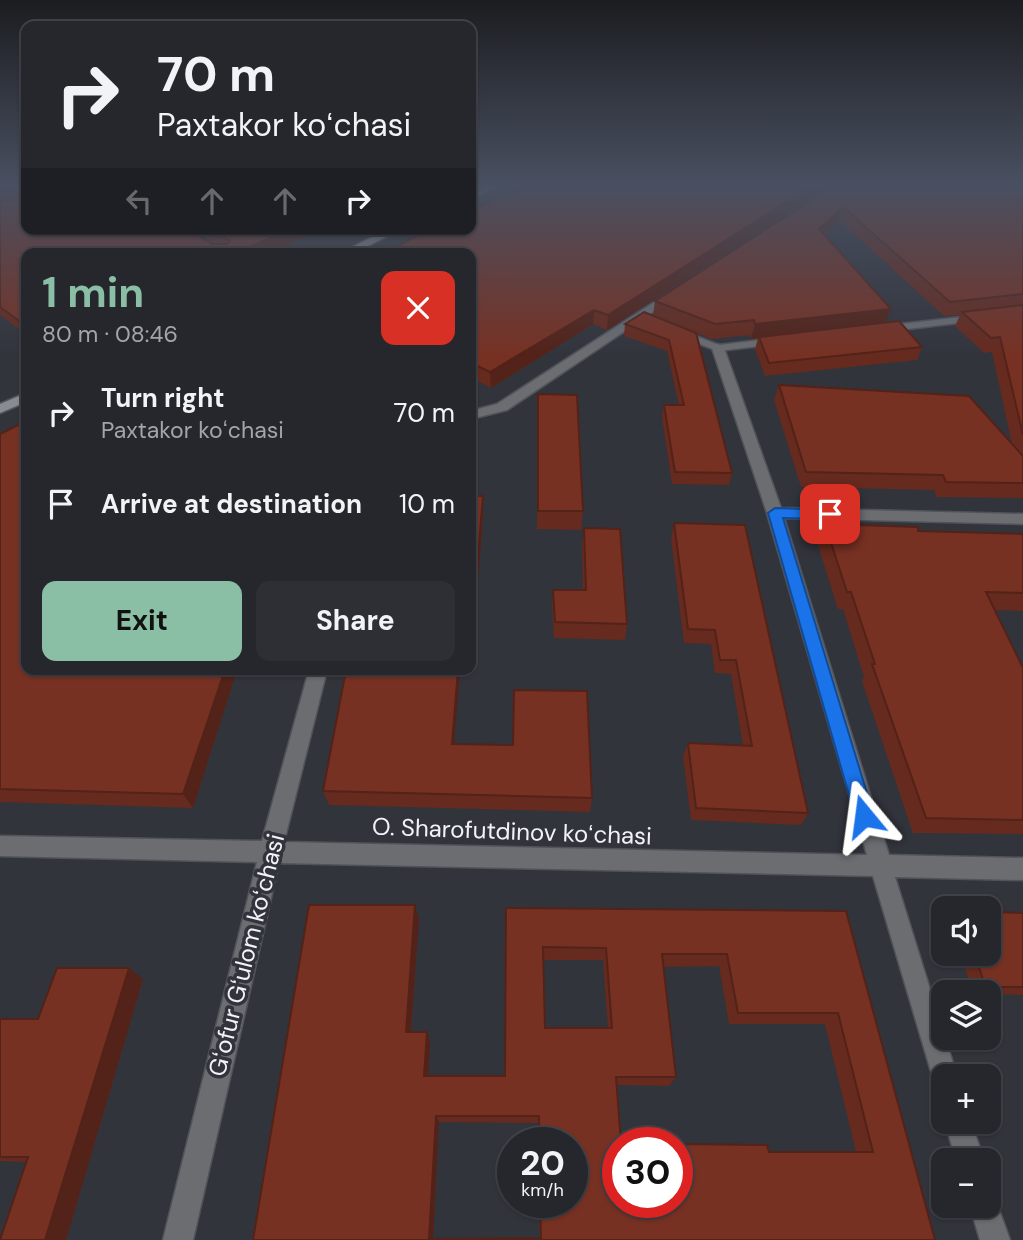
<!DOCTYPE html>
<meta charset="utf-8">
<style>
:root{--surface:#26272d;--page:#2e2f35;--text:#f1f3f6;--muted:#a4a5aa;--line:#424449;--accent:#8abfa5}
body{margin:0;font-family:"DM Sans",sans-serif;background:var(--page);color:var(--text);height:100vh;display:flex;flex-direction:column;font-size:26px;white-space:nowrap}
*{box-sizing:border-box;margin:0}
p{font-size:23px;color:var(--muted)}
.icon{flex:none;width:38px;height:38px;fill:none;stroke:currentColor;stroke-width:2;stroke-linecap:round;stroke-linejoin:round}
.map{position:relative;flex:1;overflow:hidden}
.panel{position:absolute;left:21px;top:248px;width:455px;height:427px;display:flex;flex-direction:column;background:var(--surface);border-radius:14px;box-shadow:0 2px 5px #0004,0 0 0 2px var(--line)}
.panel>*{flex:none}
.guide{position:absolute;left:21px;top:21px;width:455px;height:214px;border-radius:14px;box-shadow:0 2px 5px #0004,0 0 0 2px var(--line);background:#26272d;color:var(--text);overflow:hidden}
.controls{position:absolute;left:931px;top:896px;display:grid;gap:14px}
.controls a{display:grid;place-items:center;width:70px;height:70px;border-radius:14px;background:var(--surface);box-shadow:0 2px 5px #0004,0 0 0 2px var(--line);font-size:35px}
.speed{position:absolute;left:497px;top:1127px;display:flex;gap:14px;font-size:35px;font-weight:700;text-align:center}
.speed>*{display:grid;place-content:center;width:91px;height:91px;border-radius:50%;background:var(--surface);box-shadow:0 2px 5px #0004,0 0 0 2px var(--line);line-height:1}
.speed small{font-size:18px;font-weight:400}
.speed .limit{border:10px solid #d22;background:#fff;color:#111}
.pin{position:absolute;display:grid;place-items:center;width:60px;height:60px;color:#fff;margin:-30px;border-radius:14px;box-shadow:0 4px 10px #0006}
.me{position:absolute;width:77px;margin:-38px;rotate:344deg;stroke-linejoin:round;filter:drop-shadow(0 0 5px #0008)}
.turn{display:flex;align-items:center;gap:24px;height:147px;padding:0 21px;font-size:32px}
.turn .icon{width:91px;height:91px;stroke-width:2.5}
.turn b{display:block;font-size:49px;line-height:60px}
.lanes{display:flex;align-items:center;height:66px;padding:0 21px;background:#0003;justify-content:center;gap:35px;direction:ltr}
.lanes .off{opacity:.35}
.round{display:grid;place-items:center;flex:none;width:74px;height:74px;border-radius:14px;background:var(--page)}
.overview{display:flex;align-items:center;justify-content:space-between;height:119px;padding:0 21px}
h1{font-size:42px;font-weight:700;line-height:52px;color:var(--accent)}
.cta{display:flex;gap:14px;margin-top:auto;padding:14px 21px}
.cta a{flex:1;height:80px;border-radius:14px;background:var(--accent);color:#111;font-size:28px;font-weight:700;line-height:80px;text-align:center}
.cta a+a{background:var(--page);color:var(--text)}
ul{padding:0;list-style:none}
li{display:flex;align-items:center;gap:21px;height:91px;padding:0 21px}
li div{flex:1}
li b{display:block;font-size:26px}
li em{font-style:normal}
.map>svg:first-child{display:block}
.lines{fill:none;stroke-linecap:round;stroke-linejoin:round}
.service-casing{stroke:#51535a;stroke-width:3}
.minor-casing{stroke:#51535a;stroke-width:3}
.secondary-casing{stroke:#51535a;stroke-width:3}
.service{fill:#6b6d71;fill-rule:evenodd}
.minor{fill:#6b6d71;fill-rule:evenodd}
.secondary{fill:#888c92;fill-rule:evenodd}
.wall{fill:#662a1e;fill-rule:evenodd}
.shaded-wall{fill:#532218}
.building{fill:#773123;stroke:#532218;stroke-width:2;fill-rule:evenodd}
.route{fill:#1a73e8;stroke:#114b97;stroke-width:2}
.labels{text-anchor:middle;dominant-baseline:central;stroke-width:7;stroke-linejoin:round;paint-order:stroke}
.near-street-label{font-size:24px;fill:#f2f3f9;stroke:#32343c}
</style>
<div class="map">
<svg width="1023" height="1240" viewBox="0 0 1023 1240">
<rect width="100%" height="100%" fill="#32343c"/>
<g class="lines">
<g class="service-casing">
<g id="service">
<polygon points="979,315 983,316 983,320 883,332 878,329 883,326"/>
<polygon points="680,330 719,345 777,338 783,341 777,344 718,351 676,335 675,333"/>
</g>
</g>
<g class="minor-casing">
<g id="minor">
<polygon points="670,292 680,294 507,410 471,419 471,411 497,404"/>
<polygon points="718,344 724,348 781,508 1023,514 1023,524 784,518 889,855 1023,858 1023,880 895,877 957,1076 943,1076 943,1089 935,1085 873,876 279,863 193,1240 163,1240 257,862 0,856 0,836 262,841 309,670 327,670 284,842 867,855 767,513 712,348"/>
<polygon points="945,1122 971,1122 984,1160 956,1160"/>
<polygon points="989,1194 994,1196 1010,1240 980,1240 970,1206 989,1206"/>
</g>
</g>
<g class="secondary-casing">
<g id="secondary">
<polygon points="491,184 503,184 471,199 471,193"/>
<polygon points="388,229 402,229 352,254 338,254"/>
<polygon points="26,393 26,402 0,413 0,404"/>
</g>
</g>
<use href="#service" class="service"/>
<use href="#minor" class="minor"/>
<use href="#secondary" class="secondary"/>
</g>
<g class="wall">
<polygon points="0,184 212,244 216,244 192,229 323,229 267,254 26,254 26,334 0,315 0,200 3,200 0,193"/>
<polygon points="529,184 832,184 607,330 593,324 491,388 471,377 471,254"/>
<polygon points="836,184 1023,191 1023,498 937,497 934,490 801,487 774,400 779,385 1012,444 992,352 984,353 955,326 960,315 944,316 839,220 824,235 885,323 922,347 917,360 765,376 755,349 758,338 751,339 750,335 711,339 697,333 732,473 729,485 672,484 662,417 664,405 679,405 667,351 624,336 625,324 653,315 655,301"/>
<polygon points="538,394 583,511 581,530 537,529"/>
<polygon points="0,434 26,670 237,670 193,808 0,802"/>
<polygon points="471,496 483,496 483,513 475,622 471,622"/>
<polygon points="674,523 808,813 801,825 691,820 683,756 688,743 743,746 731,674 715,673 711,644 684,643 671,538"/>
<polygon points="825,524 918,531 1023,534 1023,611 995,610 1022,666 1023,666 1023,834 913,833 862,681 864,677 843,609 838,609 817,542"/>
<polygon points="584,528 627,624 625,640 554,638 552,606 553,590 583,590 582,545"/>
<polygon points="346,670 460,670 454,744 592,798 590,812 329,805 323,791"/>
<path d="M415 905 419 919 411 1032H427L430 1042 428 1076H505L506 908 846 911 935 1240H253ZM543 960H603L608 1028H545ZM719 966 729 1024H825L856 1152H769L618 1202 617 1085 669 1086 676 1077 663 967ZM439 1122 538 1123V1143H572V1202H539L540 1238 433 1239Z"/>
<polygon points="1023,913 1023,995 989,994 989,992 973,992 960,954 989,954"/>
<polygon points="143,979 66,1240 0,1240 26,1162 0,1161 0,1019 38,1019"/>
</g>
<g class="shaded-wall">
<polygon points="815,184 832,184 607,330 608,315"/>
<polygon points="843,207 839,220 815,243 819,229"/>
<polygon points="291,229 323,229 267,254 233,254"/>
<polygon points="891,309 885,323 751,339 755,324"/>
<polygon points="594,310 593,324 491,388 490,372"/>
<polygon points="483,496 483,513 475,622 474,606"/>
<polygon points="225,670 237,670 193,808 183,794"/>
<polygon points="458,670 460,670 453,759 452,744"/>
<polygon points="415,905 419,919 410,1042 406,1032"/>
<polygon points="129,968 143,979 66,1240 45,1240"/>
<polygon points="427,1032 430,1042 428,1084 424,1076"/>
<polygon points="436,1116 439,1122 433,1240 429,1239"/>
</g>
<g class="building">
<polygon points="7,184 26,184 26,229 186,229 212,244 227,244 230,241 210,229 291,229 233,254 26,254 26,326 0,307 0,200 22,201 22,191 0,190 0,188"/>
<polygon points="529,184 815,184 608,315 594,310 490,372 471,363 471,254 381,254 432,229 471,229 471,211"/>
<polygon points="836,184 1011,184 1023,191 1023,294 950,302 843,207 819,229 891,309 755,324 754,320 715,324 655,301"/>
<polygon points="1023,305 1023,435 1000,337 991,338 962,312"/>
<polygon points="644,312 696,333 732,473 675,472 664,405 684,405 669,340 625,324"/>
<polygon points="899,321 922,347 769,363 759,337"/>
<polygon points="779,385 969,396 1023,456 1023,483 946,482 943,475 806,472"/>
<polygon points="538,394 577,395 583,511 538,511"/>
<polygon points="26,421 26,670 225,670 183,794 0,789 0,434"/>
<polygon points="471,496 483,496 474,606 471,606"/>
<polygon points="674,523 745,525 808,813 696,808 688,743 752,746 736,660 720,660 715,630 688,629"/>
<polygon points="825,524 918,527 918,531 1023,534 1023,593 986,592 1022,666 1023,666 1023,820 926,818 872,664 875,664 851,592 847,592"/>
<polygon points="584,528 620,529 627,624 555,622 553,590 586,590"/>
<polygon points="346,670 458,670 452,744 513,745 514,690 587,691 592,798 323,791"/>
<path d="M309 905H415L406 1032H427L424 1076H505L506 908 846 911 935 1240H253ZM543 947 606 948 612 1028H545ZM662 954H727L738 1013H838L873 1152H769L767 1145 677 1144V1202H618V1143H621L616 1077H676ZM436 1116H539V1143H572V1202H540L541 1238 429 1239Z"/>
<polygon points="989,912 1023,913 1023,987 986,987 974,954 989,954"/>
<polygon points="57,968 129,968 45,1240 0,1240 28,1157 0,1157 0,1019 38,1019"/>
</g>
<linearGradient id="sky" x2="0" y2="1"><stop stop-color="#1c1d21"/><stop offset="0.52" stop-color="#495061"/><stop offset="1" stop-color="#495061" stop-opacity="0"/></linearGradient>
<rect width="1023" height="357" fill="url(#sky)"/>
<polygon class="route" points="775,508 830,510 837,514 830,519 783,518 874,816 871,822 864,825 857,822 855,816 768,513"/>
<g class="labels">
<g class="near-street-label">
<text transform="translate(512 831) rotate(2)">O. Sharofutdinov koʻchasi</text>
<text transform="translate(246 955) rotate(-76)">Gʻofur Gʻulom koʻchasi</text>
</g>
</g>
</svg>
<div class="controls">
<a><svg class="icon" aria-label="sound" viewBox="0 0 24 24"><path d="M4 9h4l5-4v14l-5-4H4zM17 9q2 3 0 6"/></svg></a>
<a><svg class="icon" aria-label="layers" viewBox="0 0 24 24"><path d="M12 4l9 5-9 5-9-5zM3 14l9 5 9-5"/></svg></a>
<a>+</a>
<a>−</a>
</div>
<div class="speed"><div>20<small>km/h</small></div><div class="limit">30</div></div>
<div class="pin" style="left:830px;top:514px;background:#d93025"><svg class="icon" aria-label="arrive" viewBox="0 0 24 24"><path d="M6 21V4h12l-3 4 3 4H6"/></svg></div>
<svg class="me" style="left:864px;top:816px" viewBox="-20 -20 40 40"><path d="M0-17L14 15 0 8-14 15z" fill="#1a73e8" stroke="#fff" stroke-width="4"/></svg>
<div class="guide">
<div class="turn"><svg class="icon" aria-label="right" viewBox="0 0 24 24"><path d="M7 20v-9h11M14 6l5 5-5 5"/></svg><div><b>70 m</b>Paxtakor koʻchasi</div></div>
<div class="lanes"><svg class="icon off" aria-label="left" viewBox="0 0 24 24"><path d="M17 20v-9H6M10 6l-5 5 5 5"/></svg><svg class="icon off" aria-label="ahead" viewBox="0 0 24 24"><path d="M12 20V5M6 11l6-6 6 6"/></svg><svg class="icon off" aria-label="ahead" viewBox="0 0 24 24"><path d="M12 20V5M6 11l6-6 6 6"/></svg><svg class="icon" aria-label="right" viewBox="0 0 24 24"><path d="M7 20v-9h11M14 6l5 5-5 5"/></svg></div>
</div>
<section class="panel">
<div class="overview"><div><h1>1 min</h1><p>80 m · 08:46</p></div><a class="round" style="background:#d93025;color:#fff"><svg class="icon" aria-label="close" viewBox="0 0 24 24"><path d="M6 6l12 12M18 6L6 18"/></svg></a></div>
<ul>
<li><svg class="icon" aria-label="right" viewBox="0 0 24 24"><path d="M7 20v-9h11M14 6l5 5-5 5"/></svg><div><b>Turn right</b><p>Paxtakor koʻchasi</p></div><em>70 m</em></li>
<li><svg class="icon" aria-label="arrive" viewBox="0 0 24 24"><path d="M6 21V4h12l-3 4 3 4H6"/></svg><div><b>Arrive at destination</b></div><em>10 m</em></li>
</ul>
<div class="cta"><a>Exit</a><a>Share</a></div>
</section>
</div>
